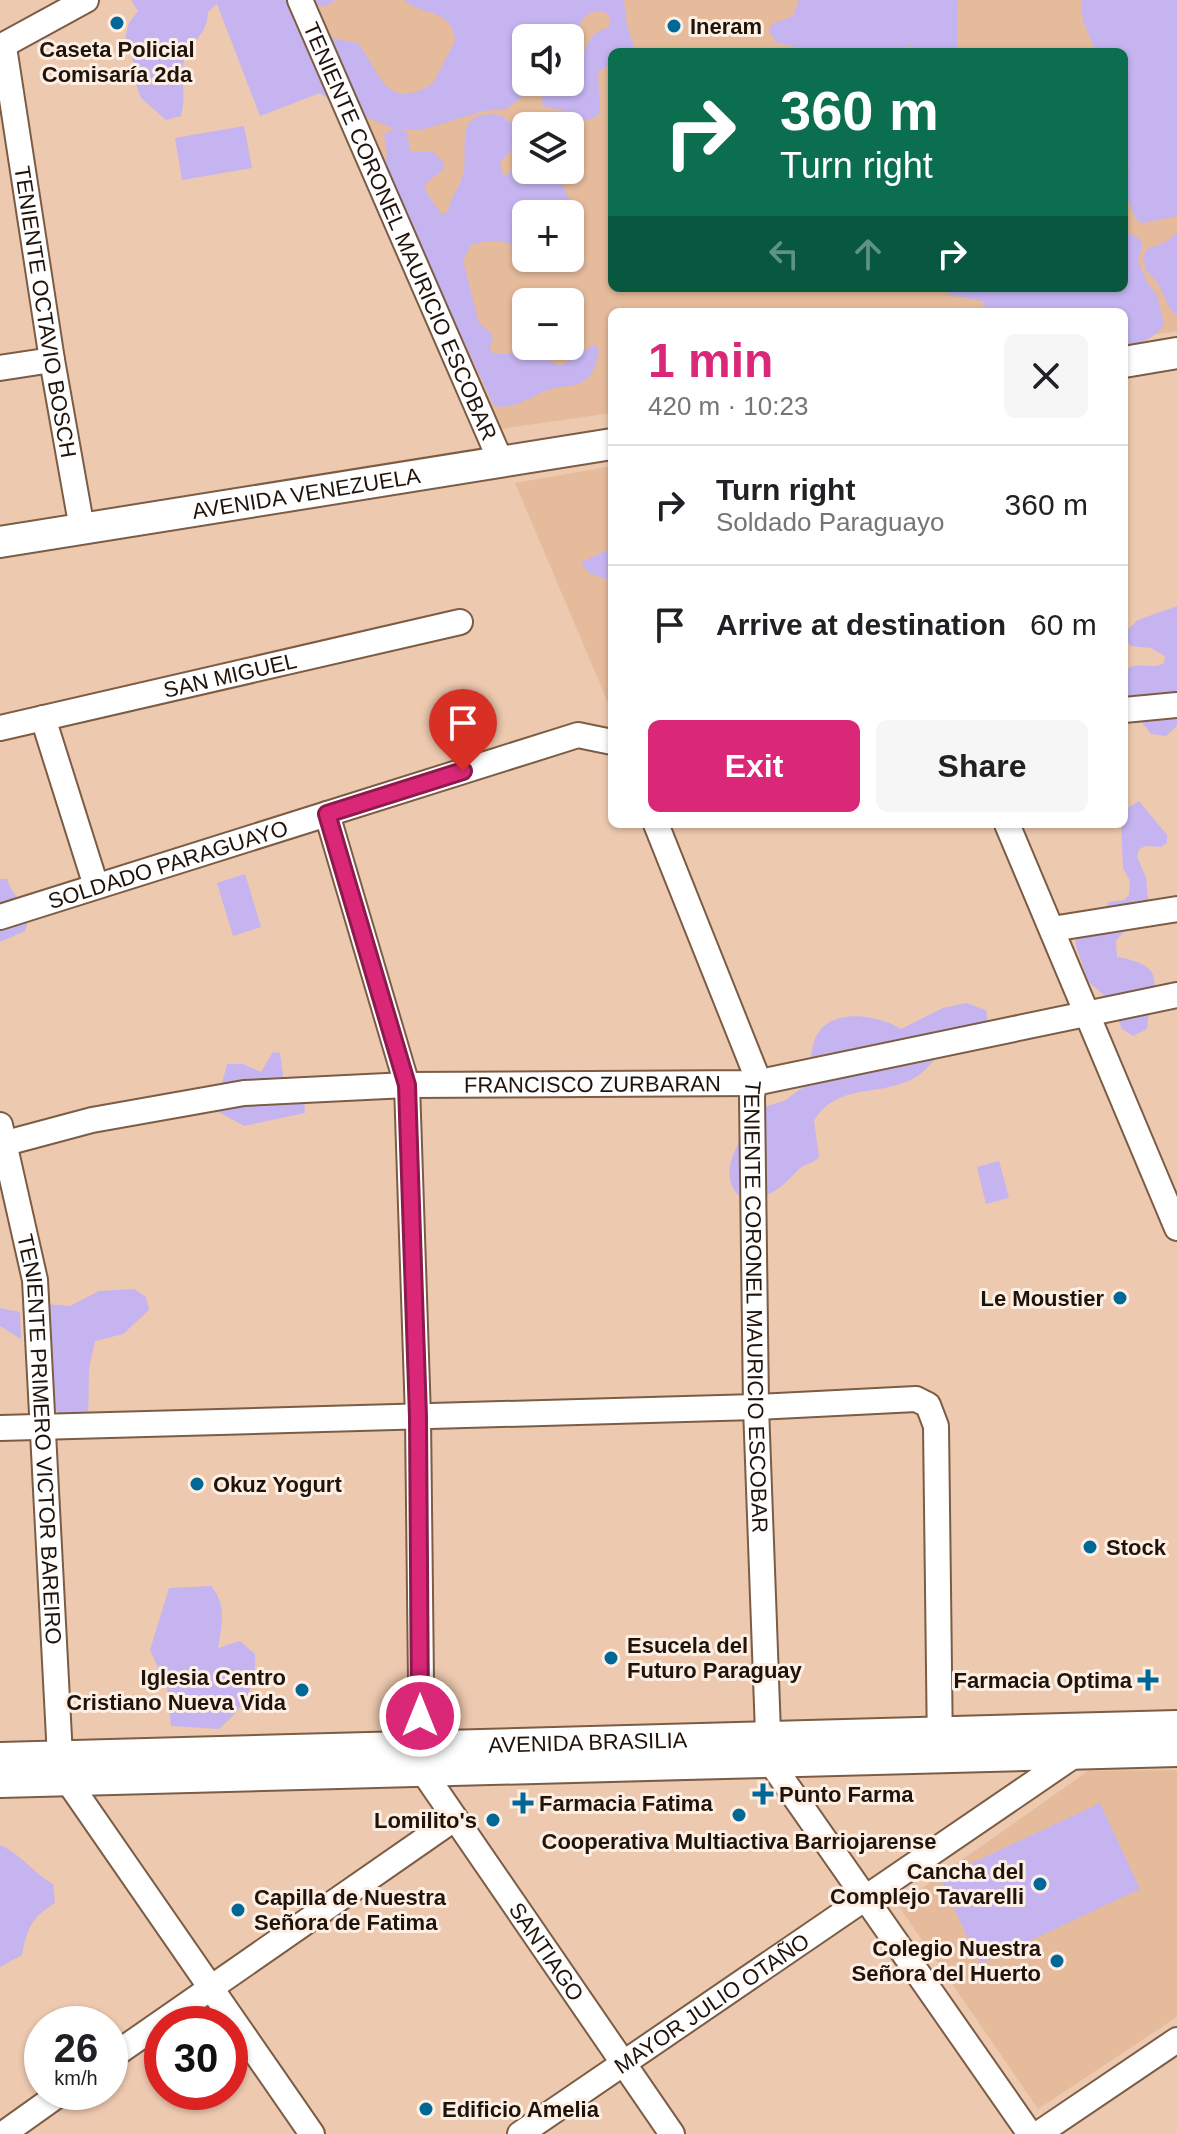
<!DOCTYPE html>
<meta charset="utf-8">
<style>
:root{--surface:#fff;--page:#f6f6f6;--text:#202124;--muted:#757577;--line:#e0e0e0;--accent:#db2777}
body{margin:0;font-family:Helvetica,sans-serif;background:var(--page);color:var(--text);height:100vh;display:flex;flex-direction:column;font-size:30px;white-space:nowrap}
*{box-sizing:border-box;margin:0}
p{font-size:26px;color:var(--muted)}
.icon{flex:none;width:44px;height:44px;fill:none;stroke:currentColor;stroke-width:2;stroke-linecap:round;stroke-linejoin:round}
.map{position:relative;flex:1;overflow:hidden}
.side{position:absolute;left:608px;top:308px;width:520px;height:520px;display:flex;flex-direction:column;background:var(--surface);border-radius:12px;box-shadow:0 2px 6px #0004}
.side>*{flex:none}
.guide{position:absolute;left:608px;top:48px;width:520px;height:244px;border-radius:12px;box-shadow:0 2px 6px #0004;background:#0b6e4f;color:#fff;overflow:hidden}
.fabs{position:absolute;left:512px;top:24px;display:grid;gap:16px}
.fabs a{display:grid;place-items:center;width:72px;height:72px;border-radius:12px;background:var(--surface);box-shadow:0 2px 6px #0004;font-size:40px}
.speed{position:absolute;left:24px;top:2006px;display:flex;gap:16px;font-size:40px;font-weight:700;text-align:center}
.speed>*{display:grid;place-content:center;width:104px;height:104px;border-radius:50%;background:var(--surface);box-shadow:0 2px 6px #0004;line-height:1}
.speed small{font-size:20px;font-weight:400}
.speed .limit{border:12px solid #d22;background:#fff;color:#111}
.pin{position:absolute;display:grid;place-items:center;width:68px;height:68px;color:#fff;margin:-82px -34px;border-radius:50% 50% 50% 0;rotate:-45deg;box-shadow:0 0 8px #0007}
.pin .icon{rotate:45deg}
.me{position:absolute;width:88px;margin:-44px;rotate:0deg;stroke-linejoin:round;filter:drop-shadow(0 0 6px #0008)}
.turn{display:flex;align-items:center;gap:28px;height:168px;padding:0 40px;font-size:36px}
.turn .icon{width:104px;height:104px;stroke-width:2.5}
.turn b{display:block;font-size:56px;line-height:68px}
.lanes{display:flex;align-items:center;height:76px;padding:0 40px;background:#0003;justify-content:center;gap:40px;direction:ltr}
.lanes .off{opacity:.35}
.round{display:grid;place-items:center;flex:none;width:84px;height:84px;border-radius:12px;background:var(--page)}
.overview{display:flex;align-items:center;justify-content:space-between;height:136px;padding:0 40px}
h1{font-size:48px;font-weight:800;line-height:60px;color:var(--accent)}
.cta{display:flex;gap:16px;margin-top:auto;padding:16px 40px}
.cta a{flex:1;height:92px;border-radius:12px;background:var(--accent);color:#fff;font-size:32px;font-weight:800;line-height:92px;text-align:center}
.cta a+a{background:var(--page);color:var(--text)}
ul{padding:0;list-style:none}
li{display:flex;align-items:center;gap:24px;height:120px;padding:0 40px;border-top:2px solid var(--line)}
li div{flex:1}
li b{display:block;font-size:30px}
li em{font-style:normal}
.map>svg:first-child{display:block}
.built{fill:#e5bb9c;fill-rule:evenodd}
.green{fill:#c5b4f0}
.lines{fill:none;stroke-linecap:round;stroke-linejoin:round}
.minor-casing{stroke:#7b5c45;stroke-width:28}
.major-casing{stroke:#7b5c45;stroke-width:34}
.minor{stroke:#fff;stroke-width:24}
.major{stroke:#fff;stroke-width:30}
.route-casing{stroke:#8e194d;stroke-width:20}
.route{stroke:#db2777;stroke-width:14}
.poi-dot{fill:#006896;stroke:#feefe4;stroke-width:3}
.labels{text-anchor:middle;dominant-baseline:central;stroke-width:6;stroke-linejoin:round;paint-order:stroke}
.poi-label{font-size:22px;font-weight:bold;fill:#20130a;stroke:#feefe4;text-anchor:start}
.street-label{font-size:22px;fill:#20130a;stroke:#feefe4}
</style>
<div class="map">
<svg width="1177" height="2134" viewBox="0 0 1177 2134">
<rect width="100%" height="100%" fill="#edc9af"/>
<g class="built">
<path d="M312 0H1177V331L1124 339V312H612V413L493 430ZM526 38H570V82H526ZM612 52H1124V288H612ZM526 126H570V170H526ZM526 214H570V258H526ZM526 302H570V346H526Z"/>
<polygon points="612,466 612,712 515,483"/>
<polygon points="1177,1770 1177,2017 1038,2109 898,1905 1088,1771"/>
</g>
<g class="green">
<path d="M131 0H336L326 6 290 7 303 41 327 37 358 43C379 71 387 114 433 83L455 41C452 7 423 17 404 0H624L627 26 636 52H612V62L598 73 600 113 595 118 577 121 566 111 543 106 541 99 560 82H570V74L579 70C586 52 586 31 609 28L610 16C587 0 576 29 570 46V38H526V82H543L537 93 526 94 506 109 483 111 421 130 399 129 407 132 410 151 433 152 444 162V169L426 183 425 190 442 215 448 211C451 196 462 184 464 170 467 141 455 109 501 115L518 129 517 144 500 162 503 176 510 173 515 150 526 145V170H555L573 207 570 248V214H526V255C510 239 493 238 471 245L463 260 479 323 491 333 493 341 489 347 493 353H533L560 366 595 344 599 351C591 396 570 380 543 392 527 399 512 410 494 406L384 169 387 154 384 135 394 128C387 127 324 98 320 93L260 116 217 4 208 12C207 38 191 38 185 57 179 74 187 94 181 116L166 120 141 98 136 84 135 67 125 38 129 23 138 11Z"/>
<polygon points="799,0 958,0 957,52 911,52 911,45 900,52 803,52 800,48 777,43 769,31 772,24 793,16"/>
<path d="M1081 0H1177V216L1143 223 1137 220C1128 201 1119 186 1129 165L1124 158V52H1096L1083 21Z"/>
<polygon points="244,126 252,168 182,180 175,138"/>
<path d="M1124 230 1140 239 1142 246 1138 261 1147 282 1157 295 1164 324C1156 338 1139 344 1124 348V312H978L984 309 983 301 950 295 945 288H1124Z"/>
<path d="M1177 232V315C1161 303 1166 285 1146 271L1143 257 1147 249 1168 241Z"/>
<polygon points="612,548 612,591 609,580 589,573 581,562"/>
<path d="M1177 606V726L1166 736 1151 734C1134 711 1119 698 1128 668 1140 662 1152 670 1164 663L1165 656 1151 648 1130 646 1124 633 1138 620Z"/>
<path d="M1139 801 1167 835V843L1161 847 1146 846 1139 849 1137 857 1146 877 1148 899 1161 903 1177 897V912L1125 930 1116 941 1117 957C1174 967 1150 988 1147 1029L1133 1036 1122 1029 1110 1001 1088 981 1076 946 1074 919 1105 909 1109 902 1124 900 1129 895 1130 881 1123 868 1121 824H1124L1126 809Z"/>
<polygon points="245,874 261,927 233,936 217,883"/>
<path d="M0 879H7C12 899 35 907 25 931L0 942Z"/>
<path d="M966 1003 986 1010 988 1024C973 1034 953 1042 940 1054 929 1065 923 1075 908 1081 875 1096 836 1084 814 1121L819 1157C813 1164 803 1164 797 1171 781 1188 767 1202 740 1197 713 1171 745 1136 757 1109L784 1101 802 1088C812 1073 809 1055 815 1039 829 1006 878 1015 901 1029L943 1008Z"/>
<polygon points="273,1052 280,1053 284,1081 304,1098 305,1113 244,1126 215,1110 227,1064 243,1064 261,1072"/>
<polygon points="999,1161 1009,1198 986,1204 977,1167"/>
<polygon points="134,1289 146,1297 149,1310 123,1334 95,1341 89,1368 88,1422 65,1423 53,1405 45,1304 70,1306 99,1291"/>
<polygon points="0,1308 20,1312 21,1339 0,1326"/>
<path d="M211 1586C227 1604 222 1625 218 1648L240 1641 255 1654C257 1688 244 1707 219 1729L171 1726 167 1687 150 1650 169 1588Z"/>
<polygon points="1100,1803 1140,1889 980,1964 940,1878"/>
<path d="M0 1845C21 1854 33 1873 53 1884L55 1903C32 1917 27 1928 22 1955L0 1967Z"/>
</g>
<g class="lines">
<g class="minor-casing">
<g id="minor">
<path id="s1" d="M300 0 501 462"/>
<polyline points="0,47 86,0"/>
<path id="s2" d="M4 47 52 360 82 529"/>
<polyline points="0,368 52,360"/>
<polyline points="1124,710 1177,705"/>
<polyline points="43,718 96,886"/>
<path id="s3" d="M0 728 460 622"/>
<path id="s4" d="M327 814 407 1085 418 1417 422 1770 672 2134"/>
<path id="s5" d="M656 824 755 1072 752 1097 756 1407 769 1760 1030 2134"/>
<polyline points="1007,824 1177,1228"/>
<path id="s6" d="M0 917 578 735 612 742"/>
<polyline points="1052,929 1177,909"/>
<path id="s7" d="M0 1125 35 1280 60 1757 67 1780 312 2134"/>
<path id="s8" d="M6 1143 92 1120 244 1093 407 1085 755 1083 1177 995"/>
<polyline points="0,1428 756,1407 916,1399 928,1405 936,1426 940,1751"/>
<polyline points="110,2058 454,1819"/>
<polyline points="3,2134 62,2092"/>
<path id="s9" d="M520 2134 1082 1750"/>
<polyline points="1038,2134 1177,2040"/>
</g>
</g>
<g class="major-casing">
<g id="major">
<polyline points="1124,362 1177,353"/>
<path id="s10" d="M0 542 612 444"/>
<path id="s11" d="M0 1758 1177 1726"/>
<polyline points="0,1782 1177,1751"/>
</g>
</g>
<use href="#minor" class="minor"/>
<use href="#major" class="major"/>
</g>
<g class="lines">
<g class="route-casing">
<polyline id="route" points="420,1716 418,1417 407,1085 327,814 463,771"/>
</g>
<use href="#route" class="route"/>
</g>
<g class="poi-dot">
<circle cx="117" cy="23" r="8"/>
<circle cx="674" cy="26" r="8"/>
<circle cx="1120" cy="1298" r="8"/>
<circle cx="197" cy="1484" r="8"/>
<circle cx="1090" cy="1547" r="8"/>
<circle cx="611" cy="1658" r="8"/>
<path d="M1144 1668h8v8h8v8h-8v8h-8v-8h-8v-8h8z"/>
<circle cx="302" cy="1690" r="8"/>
<path d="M759 1782h8v8h8v8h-8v8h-8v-8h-8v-8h8z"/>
<path d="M519 1791h8v8h8v8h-8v8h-8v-8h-8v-8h8z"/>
<circle cx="739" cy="1815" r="8"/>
<circle cx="493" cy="1820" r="8"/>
<circle cx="1040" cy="1884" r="8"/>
<circle cx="238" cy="1910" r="8"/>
<circle cx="1057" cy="1961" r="8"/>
<circle cx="426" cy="2109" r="8"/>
</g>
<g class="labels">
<g class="poi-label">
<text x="690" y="26">Ineram</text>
<text x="117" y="49" text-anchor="middle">Caseta Policial<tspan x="117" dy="25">Comisaría 2da</tspan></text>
<text x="1104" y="1298" text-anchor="end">Le Moustier</text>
<text x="213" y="1484">Okuz Yogurt</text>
<text x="1106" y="1547">Stock</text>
<text x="627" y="1645">Esucela del<tspan x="627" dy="25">Futuro Paraguay</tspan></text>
<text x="286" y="1677" text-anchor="end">Iglesia Centro<tspan x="286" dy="25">Cristiano Nueva Vida</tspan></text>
<text x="1132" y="1680" text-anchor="end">Farmacia Optima</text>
<text x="779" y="1794">Punto Farma</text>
<text x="539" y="1803">Farmacia Fatima</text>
<text x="477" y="1820" text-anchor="end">Lomilito's</text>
<text x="739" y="1841" text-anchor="middle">Cooperativa Multiactiva Barriojarense</text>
<text x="1024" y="1871" text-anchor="end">Cancha del<tspan x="1024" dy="25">Complejo Tavarelli</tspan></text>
<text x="254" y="1897">Capilla de Nuestra<tspan x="254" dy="25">Señora de Fatima</tspan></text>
<text x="1041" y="1948" text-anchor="end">Colegio Nuestra<tspan x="1041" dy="25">Señora del Huerto</tspan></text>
<text x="442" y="2109">Edificio Amelia</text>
</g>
<g class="street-label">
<text stroke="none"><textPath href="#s1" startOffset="252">TENIENTE CORONEL MAURICIO ESCOBAR</textPath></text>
<text stroke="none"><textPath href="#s2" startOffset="268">TENIENTE OCTAVIO BOSCH</textPath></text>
<text stroke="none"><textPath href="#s10" startOffset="310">AVENIDA VENEZUELA</textPath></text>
<text stroke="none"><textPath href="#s3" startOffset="236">SAN MIGUEL</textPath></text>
<text stroke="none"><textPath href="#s6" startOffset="176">SOLDADO PARAGUAYO</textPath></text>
<text stroke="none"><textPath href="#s8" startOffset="592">FRANCISCO ZURBARAN</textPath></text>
<text stroke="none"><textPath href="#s5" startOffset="502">TENIENTE CORONEL MAURICIO ESCOBAR</textPath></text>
<text stroke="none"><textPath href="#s7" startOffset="318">TENIENTE PRIMERO VICTOR BAREIRO</textPath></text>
<text stroke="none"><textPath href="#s11" startOffset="588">AVENIDA BRASILIA</textPath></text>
<text stroke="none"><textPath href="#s4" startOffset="1188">SANTIAGO</textPath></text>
<text stroke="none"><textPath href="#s9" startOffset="232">MAYOR JULIO OTAÑO</textPath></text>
</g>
</g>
</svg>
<div class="fabs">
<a><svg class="icon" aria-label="sound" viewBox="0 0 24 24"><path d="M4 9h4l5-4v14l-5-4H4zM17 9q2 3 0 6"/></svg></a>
<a><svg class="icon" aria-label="layers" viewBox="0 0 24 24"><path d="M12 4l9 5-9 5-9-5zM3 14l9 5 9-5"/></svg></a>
<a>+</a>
<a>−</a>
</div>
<div class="speed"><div>26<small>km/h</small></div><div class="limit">30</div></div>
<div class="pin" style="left:463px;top:771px;background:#d93025"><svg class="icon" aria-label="arrive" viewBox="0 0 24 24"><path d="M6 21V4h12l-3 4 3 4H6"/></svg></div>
<svg class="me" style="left:420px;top:1716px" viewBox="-20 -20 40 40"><circle r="17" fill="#db2777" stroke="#fff" stroke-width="3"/><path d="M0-11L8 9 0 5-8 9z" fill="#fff"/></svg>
<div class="guide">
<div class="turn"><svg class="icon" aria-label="right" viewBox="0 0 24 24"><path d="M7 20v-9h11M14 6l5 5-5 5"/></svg><div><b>360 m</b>Turn right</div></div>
<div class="lanes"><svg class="icon off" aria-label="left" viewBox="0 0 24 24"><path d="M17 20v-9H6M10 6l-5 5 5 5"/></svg><svg class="icon off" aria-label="ahead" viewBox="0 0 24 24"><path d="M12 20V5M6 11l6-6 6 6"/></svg><svg class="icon" aria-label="right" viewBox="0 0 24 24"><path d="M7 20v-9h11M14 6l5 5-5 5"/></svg></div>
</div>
<section class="side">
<div class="overview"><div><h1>1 min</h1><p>420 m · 10:23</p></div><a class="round"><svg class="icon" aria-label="close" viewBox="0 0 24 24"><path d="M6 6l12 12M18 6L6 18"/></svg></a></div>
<ul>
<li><svg class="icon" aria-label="right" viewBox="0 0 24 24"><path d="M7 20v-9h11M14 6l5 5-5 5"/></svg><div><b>Turn right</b><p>Soldado Paraguayo</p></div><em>360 m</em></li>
<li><svg class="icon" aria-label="arrive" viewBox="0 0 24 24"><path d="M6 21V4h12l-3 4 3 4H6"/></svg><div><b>Arrive at destination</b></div><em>60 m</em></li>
</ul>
<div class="cta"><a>Exit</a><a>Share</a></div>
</section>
</div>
